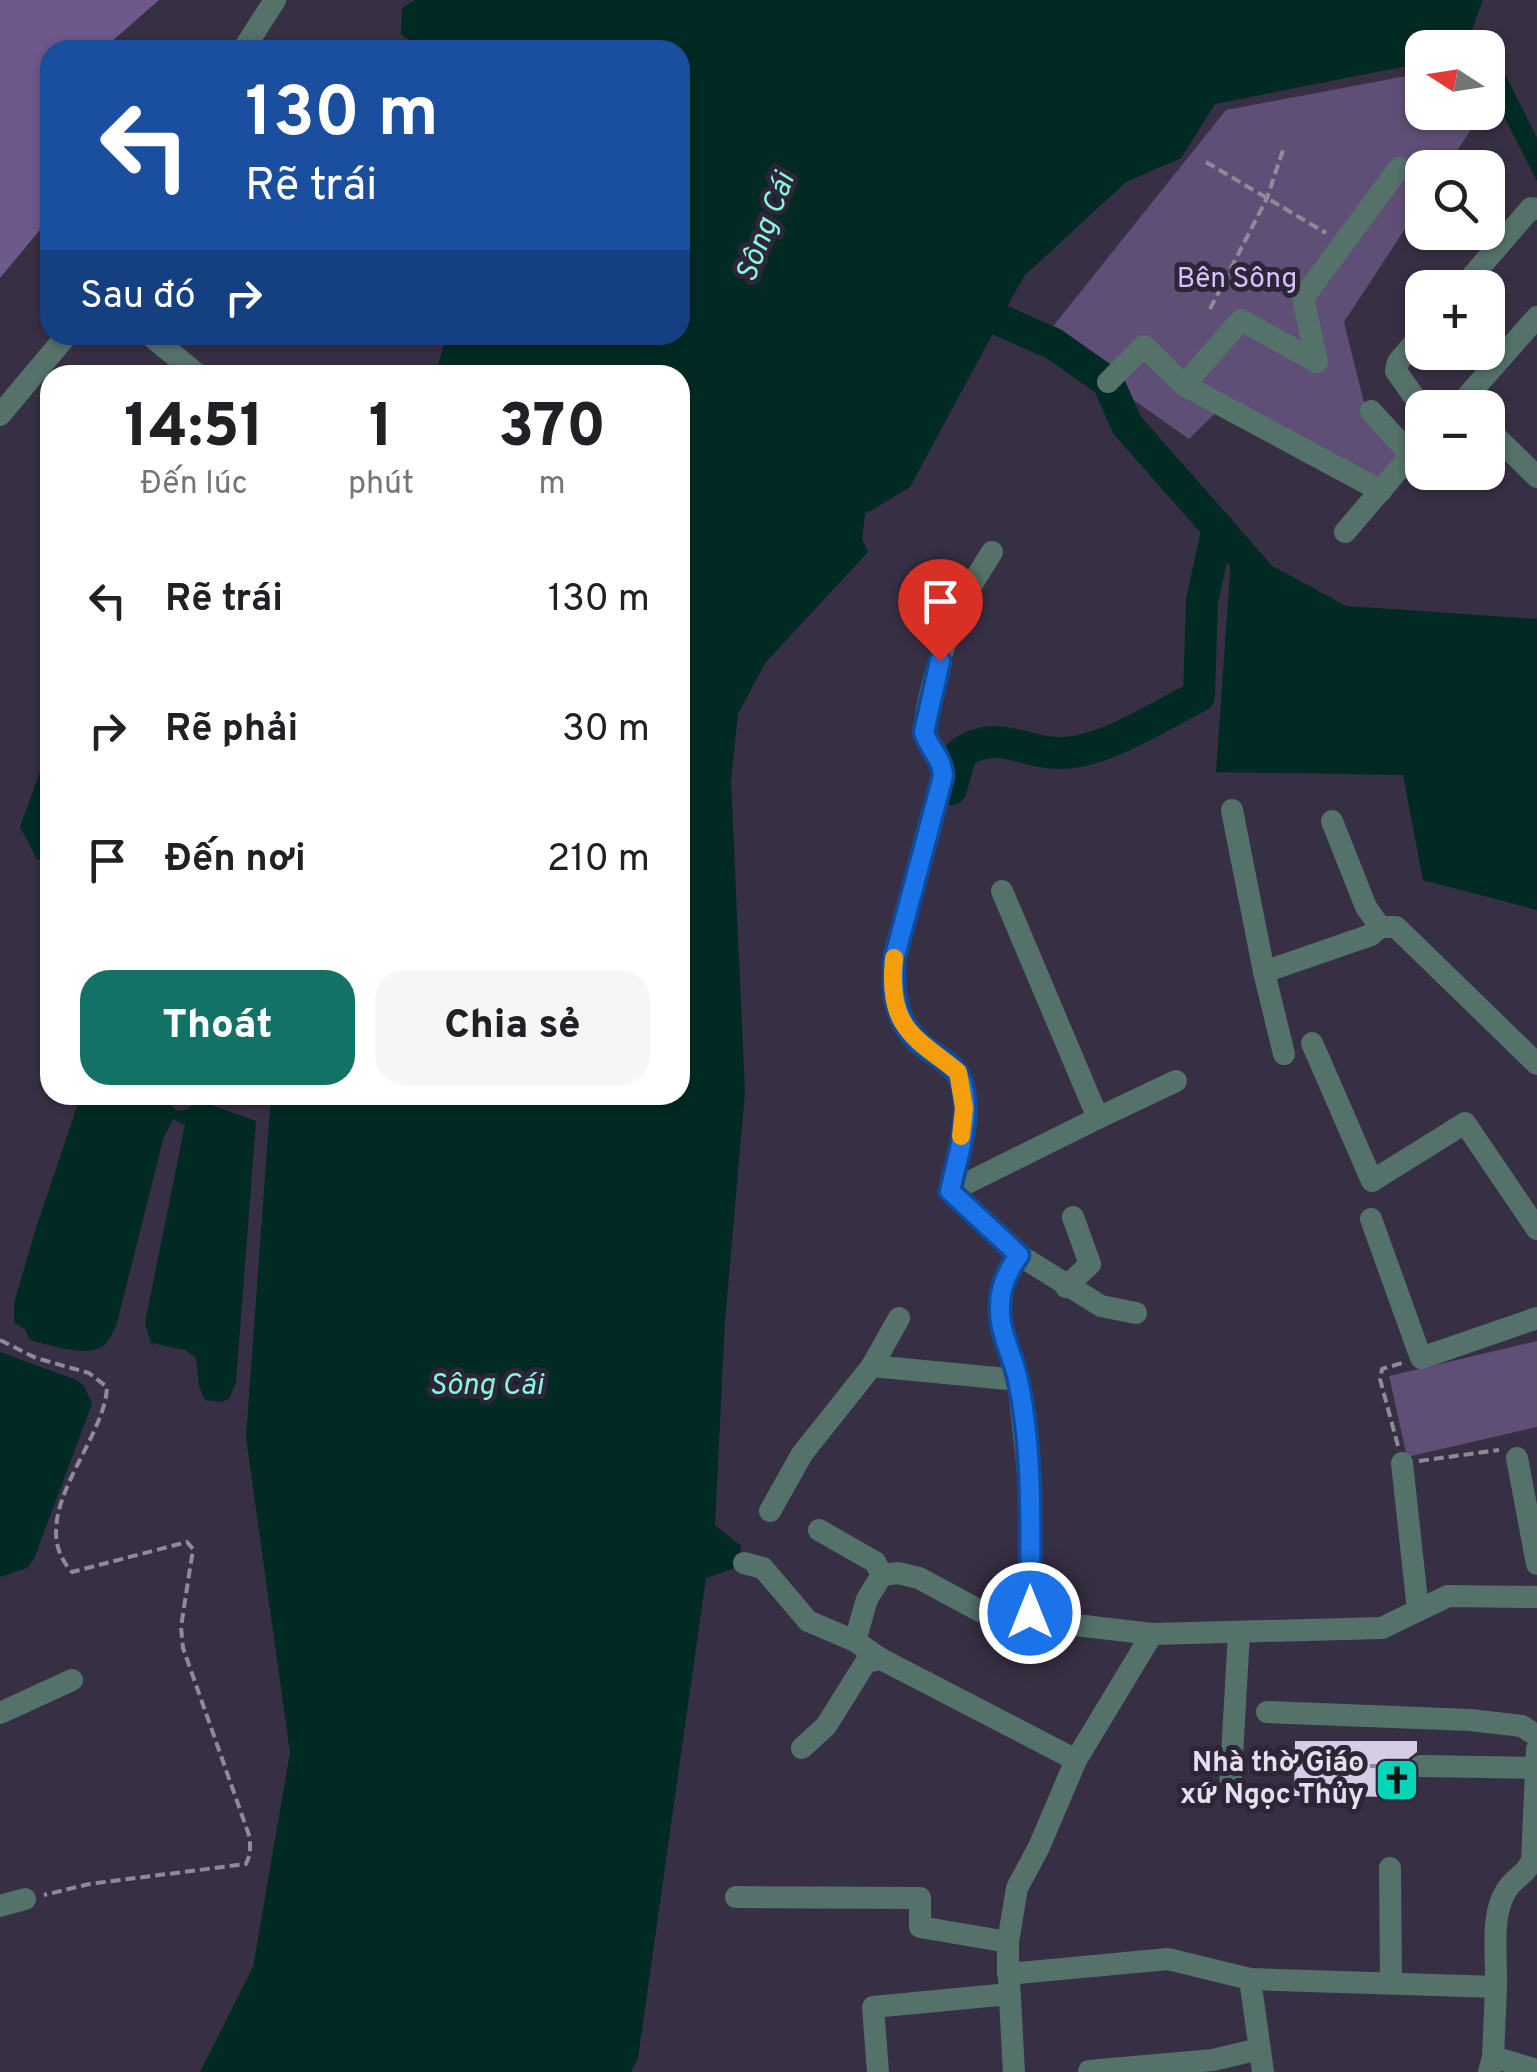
<!DOCTYPE html>
<html lang="vi">
<meta charset="utf-8">
<style>
:root{--surface:#fff;--page:#f6f6f6;--text:#202124;--muted:#757577;--accent:#137266}
body{margin:0;font-family:Overpass,sans-serif;background:var(--page);color:var(--text);height:100vh;display:flex;flex-direction:column;font-size:38px;white-space:nowrap}
*{box-sizing:border-box;margin:0}
p{font-size:32px;color:var(--muted)}
.icon{flex:none;width:55px;height:55px;fill:none;stroke:currentColor;stroke-width:2;stroke-linecap:round;stroke-linejoin:round}
.map{position:relative;flex:1;overflow:hidden}
.details{position:absolute;left:40px;top:365px;width:650px;height:740px;display:flex;flex-direction:column;background:var(--surface);border-radius:30px;box-shadow:0 2px 8px #0004}
.details>*{flex:none}
.guide{position:absolute;left:40px;top:40px;width:650px;height:305px;border-radius:30px;box-shadow:0 2px 8px #0004;background:#1a4fa0;color:#fff;overflow:hidden}
.needle{width:65px;rotate:282deg}
.tools{position:absolute;left:1405px;top:30px;display:grid;gap:20px}
.tools a{display:grid;place-items:center;width:100px;height:100px;border-radius:20px;background:var(--surface);box-shadow:0 2px 8px #0004;font-size:50px}
.pin{position:absolute;display:grid;place-items:center;width:85px;height:85px;color:#fff;margin:-102px -42px;border-radius:50% 50% 50% 0;rotate:-45deg;box-shadow:0 0 10px #0007}
.pin .icon{rotate:45deg}
.me{position:absolute;width:110px;margin:-55px;rotate:0deg;stroke-linejoin:round;filter:drop-shadow(0 0 8px #0008)}
.turn{display:flex;align-items:center;gap:35px;height:210px;padding:0 40px;font-size:45px}
.turn .icon{width:130px;height:130px;stroke-width:2.5}
.turn b{display:block;font-size:70px;line-height:85px}
.then{display:flex;align-items:center;height:95px;padding:0 40px;background:#0003;gap:20px;font-size:38px}
.eta{display:flex;justify-content:space-evenly;align-items:center;height:170px;text-align:center}
.eta b{font-size:60px;font-weight:800;line-height:70px}
.button{display:flex;gap:20px;margin-top:auto;padding:20px 40px}
.button a{flex:1;height:115px;border-radius:30px;background:var(--accent);color:#fff;font-size:40px;font-weight:800;line-height:115px;text-align:center}
.button a+a{background:var(--page);color:var(--text)}
ul{padding:0;list-style:none}
li{display:flex;align-items:center;gap:30px;height:130px;padding:0 40px}
li div{flex:1}
li b{display:block;font-size:38px}
li em{font-style:normal}
.map>svg:first-child{display:block}
.green{fill:#5f4f76}
.forest{fill:#6d598a}
.water{fill:#002a23}
.lines{fill:none;stroke-linecap:round;stroke-linejoin:round}
.river{stroke:#002a23;stroke-width:32}
.building{fill:#d5cce5}
.path{stroke:#8f8a99;stroke-width:4;stroke-dasharray:10 5;stroke-linecap:butt}
.minor{stroke:#54726a;stroke-width:22}
.route-casing{stroke:#114b97;stroke-width:25}
.route{stroke:#1a73e8;stroke-width:18}
.slow{stroke:#f59e0b;stroke-width:18}
.labels{text-anchor:middle;dominant-baseline:central;stroke-width:10;stroke-linejoin:round;paint-order:stroke}
.park-label{font-size:28px;fill:#d8c0fd;stroke:#2d2538}
.poi-label{font-size:28px;font-weight:bold;fill:#e4e0ec;stroke:#2d2538;text-anchor:end}
.water-label{font-size:30px;font-style:italic;fill:#87f8de;stroke:#2d2538}
</style>
<div class="map">
<svg width="1537" height="2072" viewBox="0 0 1537 2072">
<rect width="100%" height="100%" fill="#372f43"/>
<g class="green">
<polygon points="1422,73 1422,112 1482,113 1446,167 1422,168 1422,203 1344,322 1366,410 1406,456 1382,483 1229,400 1189,439 1108,382 1050,330 1226,110"/>
<polygon points="1537,1341 1537,1427 1407,1457 1389,1376"/>
</g>
<polygon class="forest" points="0,0 159,0 102,50 50,50 50,218 0,278"/>
<g class="water">
<polygon points="415,0 1483,0 1471,32 1505,44 1501,66 1537,138 1537,181 1488,85 1488,48 1422,48 1422,63 1215,104 1181,158 1126,182 1024,276 910,487 865,514 862,539 868,552 765,663 738,714 731,781 745,1092 725,1321 715,1525 741,1546 738,1567 706,1578 638,2058 631,2072 200,2072 253,1967 290,1753 246,1437 271,1095 680,1095 680,375 435,375 447,335 680,335 680,50 423,50 401,34 402,8"/>
<polygon points="1232,544 1346,606 1537,619 1537,910 1423,880 1403,775 1216,772"/>
<polygon points="50,744 50,863 37,859 20,827"/>
<path d="M81 1095H173L170 1105 177 1111 189 1109 197 1100 256 1121 236 1382 229 1399 221 1402 205 1400 199 1386 196 1358 185 1350 151 1343 145 1323 185 1125 173 1119 164 1136 117 1323C114 1330 110 1340 104 1345 88 1358 55 1346 37 1342L29 1339 25 1329 14 1323V1303L35 1231Z"/>
<polygon points="0,1352 76,1380 84,1386 92,1404 34,1559 27,1568 0,1577"/>
</g>
<g class="lines">
<g class="river">
<polyline points="959,302 1054,344 1108,382 1127,425 1259,575"/>
<path d="M951 789 961 753C997 729 1019 751 1057 753 1101 755 1159 716 1199 696L1202 601 1218 528"/>
</g>
</g>
<polygon class="building" points="1295,1741 1417,1741 1417,1752 1409,1758 1406,1767 1408,1774 1416,1780 1416,1797 1294,1796"/>
<g class="lines">
<g class="path">
<polyline points="1206,162 1326,233"/>
<polyline points="1210,309 1267,198 1284,147"/>
<path d="M0 1340 36 1358 89 1373 107 1387C105 1443 22 1518 72 1572L187 1542 193 1549 181 1627 183 1648 250 1838V1854L246 1864 89 1884 44 1895"/>
<polyline points="1398,1446 1380,1379 1382,1369 1402,1363"/>
<polyline points="1419,1461 1499,1450"/>
<polyline points="1355,1766 1401,1766"/>
</g>
<g class="minor">
<polyline points="243,50 275,0"/>
<polyline points="1462,288 1531,208 1537,209"/>
<polyline points="1422,334 1398,362 1396,371 1422,408"/>
<polyline points="150,335 198,375"/>
<polyline points="1108,382 1144,346 1184,385 1241,320 1317,362 1303,298 1399,168"/>
<polyline points="1184,385 1381,491"/>
<polyline points="1457,408 1537,317"/>
<polyline points="0,415 67,335"/>
<polyline points="1488,429 1537,477"/>
<polyline points="1345,532 1411,455 1371,411"/>
<polyline points="1232,810 1264,972 1371,935 1380,927"/>
<polyline points="1332,821 1366,907 1380,927 1396,927 1537,1064"/>
<polyline points="1264,972 1284,1054"/>
<polyline points="1312,1043 1372,1181 1465,1123 1537,1229"/>
<polyline points="1098,1118 1176,1081"/>
<path d="M951 1191C957 1158 975 1108 959 1076 954 1066 940 1058 930 1051 896 1028 890 995 895 956L943 776C942 755 927 750 925 734 922 709 948 630 960 606 969 587 981 570 992 552"/>
<polyline points="951,1191 1098,1118 1002,891"/>
<polyline points="951,1191 1019,1255"/>
<polyline points="1371,1219 1421,1358 1537,1318"/>
<polyline points="1066,1287 1090,1264 1073,1217"/>
<polyline points="872,1366 1018,1380"/>
<polyline points="1517,1458 1537,1564"/>
<polyline points="1402,1463 1418,1610"/>
<polyline points="770,1511 802,1454 872,1366 899,1318"/>
<polyline points="819,1530 875,1562 882,1575 867,1599 855,1641"/>
<polyline points="744,1563 763,1568 808,1621 855,1641 881,1659 1076,1760"/>
<polyline points="882,1575 898,1573 919,1578 980,1611 1030,1613 1076,1625 1152,1634"/>
<path d="M1537 1597 1448 1596 1382 1628 1152 1634 1076 1760 1039 1847 1017 1888 1008 1942V1974L1168 1959 1250 1979 1496 1987C1497 1958 1490 1916 1506 1891 1513 1878 1524 1877 1532 1861L1537 1749"/>
<polyline points="1030,1613 1031,1499 1018,1380 999,1314 1003,1284 1019,1255 1101,1306 1136,1313"/>
<polyline points="1267,1712 1470,1720 1522,1726 1537,1736"/>
<polyline points="0,1713 72,1680"/>
<polyline points="802,1748 826,1726 866,1662 881,1659"/>
<polyline points="1421,1766 1536,1768"/>
<polyline points="1230,1790 1239,1633"/>
<polyline points="1390,1868 1391,1983"/>
<polyline points="736,1897 920,1898 920,1927 1008,1942"/>
<polyline points="0,1906 25,1899"/>
<polyline points="1250,1979 1263,2072"/>
<polyline points="1009,1981 1014,2072"/>
<polyline points="1493,2057 1537,2070"/>
<polyline points="1089,2071 1213,2060 1259,2049"/>
<polyline points="878,2072 873,2007 1009,1994"/>
<polyline points="1489,2072 1493,2057 1496,1987"/>
</g>
</g>
<g class="lines">
<g class="route-casing">
<path id="route" d="M940 661 924 732C929 749 942 757 943 776L895 956C891 995 896 1028 930 1051 940 1058 954 1066 959 1076 975 1109 957 1158 950 1191L1019 1255C1008 1270 1000 1286 1000 1305 998 1331 1013 1355 1018 1380 1034 1455 1030 1537 1030 1613"/>
</g>
<use href="#route" class="route"/>
<path class="slow" d="M894 958C887 1026 911 1035 958 1072L964 1108 961 1136"/>
</g>
<defs>
<g id="church-square" transform="scale(2.25)"><rect x="-9" y="-9" width="18" height="18" rx="4" fill="#03d5b6" stroke="#2d2538"/><path d="M-1.2-6h2.4v3.5h3.3v2.4h-3.3V6h-2.4V-.1h-3.3v-2.4h3.3Z" fill="#111"/></g>
</defs>
<g fill-rule="evenodd">
<use href="#church-square" x="1397" y="1780"/>
</g>
<g class="labels">
<g class="park-label">
<text x="1237" y="280">Bên Sông</text>
</g>
<g class="poi-label">
<text x="1364" y="1764">Nhà thờ Giáo<tspan x="1364" dy="32">xứ Ngọc Thủy</tspan></text>
</g>
<g class="water-label">
<text transform="translate(767 228) rotate(-69)">Sông Cái</text>
<text x="486" y="1386">Sông Cái</text>
</g>
</g>
</svg>
<div class="tools">
<a><svg class="needle" viewBox="-14 -14 28 28"><path d="M0-13l5 13h-10z" fill="#e53935"/><path d="M0 13l5-13h-10z" fill="#757577"/></svg></a>
<a><svg class="icon" aria-label="search" viewBox="0 0 24 24"><circle cx="10" cy="10" r="6"/><path d="M15 15l6 6"/></svg></a>
<a>+</a>
<a>−</a>
</div>
<div class="pin" style="left:940px;top:661px;background:#d93025"><svg class="icon" aria-label="arrive" viewBox="0 0 24 24"><path d="M6 21V4h12l-3 4 3 4H6"/></svg></div>
<svg class="me" style="left:1030px;top:1613px" viewBox="-20 -20 40 40"><circle r="17" fill="#1a73e8" stroke="#fff" stroke-width="3"/><path d="M0-11L8 9 0 5-8 9z" fill="#fff"/></svg>
<div class="guide">
<div class="turn"><svg class="icon" aria-label="left" viewBox="0 0 24 24"><path d="M17 20v-9H6M10 6l-5 5 5 5"/></svg><div><b>130 m</b>Rẽ trái</div></div>
<div class="then">Sau đó<svg class="icon" aria-label="right" viewBox="0 0 24 24"><path d="M7 20v-9h11M14 6l5 5-5 5"/></svg></div>
</div>
<section class="details">
<div class="eta">
<div><b>14:51</b><p>Đến lúc</p></div>
<div><b>1</b><p>phút</p></div>
<div><b>370</b><p>m</p></div>
</div>
<ul>
<li><svg class="icon" aria-label="left" viewBox="0 0 24 24"><path d="M17 20v-9H6M10 6l-5 5 5 5"/></svg><div><b>Rẽ trái</b></div><em>130 m</em></li>
<li><svg class="icon" aria-label="right" viewBox="0 0 24 24"><path d="M7 20v-9h11M14 6l5 5-5 5"/></svg><div><b>Rẽ phải</b></div><em>30 m</em></li>
<li><svg class="icon" aria-label="arrive" viewBox="0 0 24 24"><path d="M6 21V4h12l-3 4 3 4H6"/></svg><div><b>Đến nơi</b></div><em>210 m</em></li>
</ul>
<div class="button"><a>Thoát</a><a>Chia sẻ</a></div>
</section>
</div>
